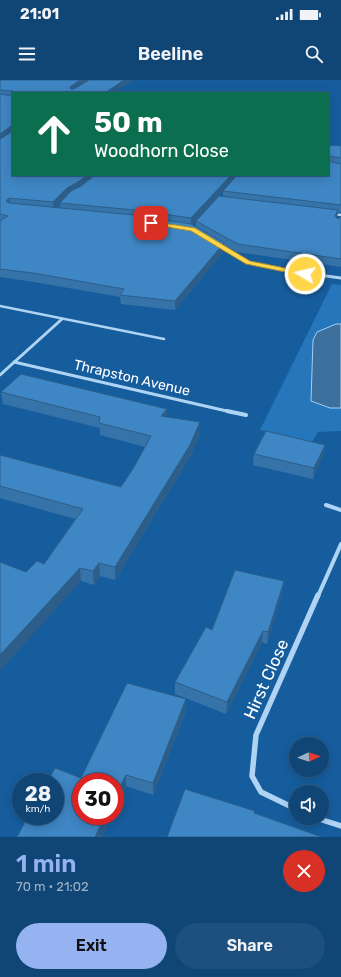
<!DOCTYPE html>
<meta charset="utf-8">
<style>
:root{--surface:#104676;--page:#1e507e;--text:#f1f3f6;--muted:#9cb1c5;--line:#305e88;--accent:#95b2f1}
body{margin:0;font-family:Rubik,sans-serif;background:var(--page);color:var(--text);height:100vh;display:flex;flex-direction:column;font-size:15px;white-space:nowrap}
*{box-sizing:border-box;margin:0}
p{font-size:13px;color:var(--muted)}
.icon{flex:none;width:22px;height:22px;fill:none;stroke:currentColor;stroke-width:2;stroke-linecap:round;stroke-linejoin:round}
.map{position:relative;height:757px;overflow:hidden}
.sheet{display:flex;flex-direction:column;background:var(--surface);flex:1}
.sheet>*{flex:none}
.guide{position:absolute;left:12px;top:12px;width:317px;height:84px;border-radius:0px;box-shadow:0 2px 10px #0003,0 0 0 1px var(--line);background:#0b6e4f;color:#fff;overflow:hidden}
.needle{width:26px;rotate:86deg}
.buttons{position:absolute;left:289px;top:657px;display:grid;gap:8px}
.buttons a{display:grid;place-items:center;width:40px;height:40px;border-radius:50%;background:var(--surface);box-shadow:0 2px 10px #0003,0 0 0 1px var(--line);font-size:20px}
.speed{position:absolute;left:12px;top:693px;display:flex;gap:8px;font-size:20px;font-weight:700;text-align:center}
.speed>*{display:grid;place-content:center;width:52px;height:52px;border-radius:50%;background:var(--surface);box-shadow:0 2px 10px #0003,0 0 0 1px var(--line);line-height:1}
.speed small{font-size:10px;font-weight:400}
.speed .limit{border:6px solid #d22;background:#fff;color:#111}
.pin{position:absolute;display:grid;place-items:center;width:34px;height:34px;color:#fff;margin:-17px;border-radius:8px;box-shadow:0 2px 6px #0006}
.me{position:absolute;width:44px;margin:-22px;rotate:279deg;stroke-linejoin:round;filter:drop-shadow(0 0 3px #0008)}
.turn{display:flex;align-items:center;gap:14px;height:84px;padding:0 16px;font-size:18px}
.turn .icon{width:52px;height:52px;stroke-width:2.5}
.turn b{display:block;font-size:28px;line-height:34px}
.round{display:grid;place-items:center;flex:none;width:42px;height:42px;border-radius:21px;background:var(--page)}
.overview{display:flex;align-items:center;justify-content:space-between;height:68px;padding:0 16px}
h1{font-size:24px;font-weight:600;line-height:30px;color:var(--accent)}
.action{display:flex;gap:8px;margin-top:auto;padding:8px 16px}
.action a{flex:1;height:46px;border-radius:24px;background:var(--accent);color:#111;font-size:16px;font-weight:600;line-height:46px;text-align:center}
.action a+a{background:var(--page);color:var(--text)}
.status{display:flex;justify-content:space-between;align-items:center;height:28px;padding:0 20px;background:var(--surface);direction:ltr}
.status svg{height:11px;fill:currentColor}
header{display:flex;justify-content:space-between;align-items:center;height:52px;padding:0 16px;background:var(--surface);font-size:18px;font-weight:600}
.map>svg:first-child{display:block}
.green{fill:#2576bb}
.water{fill:#3e709e;stroke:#a1cff5}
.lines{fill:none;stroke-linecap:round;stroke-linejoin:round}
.lane{stroke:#aed3f3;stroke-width:2.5}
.street-far3{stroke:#aed3f3;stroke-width:2.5}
.street-far2{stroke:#aed3f3;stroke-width:3}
.street-far1{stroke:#aed3f3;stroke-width:4}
.street{stroke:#aed3f3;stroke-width:5.5}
.wall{fill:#3673a9;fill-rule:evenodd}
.shaded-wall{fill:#2c5e89}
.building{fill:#3f86c4;stroke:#2c5e89}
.route{fill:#ffd54a;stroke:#a68a30}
.labels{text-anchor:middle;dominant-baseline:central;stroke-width:3.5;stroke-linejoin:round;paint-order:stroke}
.street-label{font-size:14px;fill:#fff;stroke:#165d9e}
.near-street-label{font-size:17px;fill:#fff;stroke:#165d9e}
</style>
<div class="status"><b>21:01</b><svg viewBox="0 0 49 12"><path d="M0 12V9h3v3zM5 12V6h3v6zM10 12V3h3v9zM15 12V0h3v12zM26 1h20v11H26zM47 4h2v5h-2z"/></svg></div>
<header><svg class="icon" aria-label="menu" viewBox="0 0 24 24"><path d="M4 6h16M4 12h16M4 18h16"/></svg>Beeline<svg class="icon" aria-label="search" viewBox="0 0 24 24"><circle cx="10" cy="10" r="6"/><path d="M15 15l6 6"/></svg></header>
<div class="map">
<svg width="341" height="757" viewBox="0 0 341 757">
<rect width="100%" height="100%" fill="#165d9e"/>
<polygon class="green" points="332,204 341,205 341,351 318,352 312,362 260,350"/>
<polygon class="water" points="336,244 341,244 341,328 330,328 311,321 313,260 317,252"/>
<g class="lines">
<polyline class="lane" points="0,226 164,259"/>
<g class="street-far3">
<polyline points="333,134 341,135"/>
<polyline points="221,167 248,182 287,191"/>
</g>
<g class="street-far2">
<polyline points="282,190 341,198"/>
<polyline points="14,282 231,332"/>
<polyline points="0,295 62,239"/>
</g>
<g class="street-far1">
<polyline points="227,331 246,335"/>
<polyline points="326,425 341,430"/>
<polyline points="318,516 341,464"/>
</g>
<g class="street">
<polyline points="296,729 261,712 252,696 256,655 318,515"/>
<polyline points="316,738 341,746"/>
</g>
</g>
<g class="wall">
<path d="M0 0H133L113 13H13V95H237L192 145 196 147V141L223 116V111L328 65 341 66V132H338L337 138 338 139 341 136V187L237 172 224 165V171L175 230 121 224 120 217 34 202 0 197ZM60 123V128H55Z"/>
<polygon points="1,312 167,329 167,337 200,354 190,377 115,500 100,496 94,505 81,501 26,492 44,484 75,439 0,418 0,375 121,407 134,387 145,367 100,355 100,348 3,324"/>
<polygon points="325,365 323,375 313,399 253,385 254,374"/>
<polygon points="284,501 282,513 267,564 262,562 226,634 175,614 175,602 212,550"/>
<polygon points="186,619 186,631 153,715 126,706 102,757 17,757 81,698"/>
</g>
<g class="shaded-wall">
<polygon points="80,0 89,0 71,13 70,7"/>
<polygon points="124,0 133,0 113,13 105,13"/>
<polygon points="11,46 12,53 0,61 0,54"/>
<polygon points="87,95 97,95 67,115 54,129 53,122 67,108"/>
<polygon points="231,95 237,95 191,146 191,138"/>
<polygon points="9,118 10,125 6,121"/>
<polygon points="338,130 337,137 334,144 335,136"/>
<polygon points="224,163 224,171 175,230 175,221"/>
<polygon points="167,329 167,341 161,336"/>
<polygon points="200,342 200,354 190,377 115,500 115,487"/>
<polygon points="325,365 323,375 313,399 314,388"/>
<polygon points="99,483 100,496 94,505 93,491"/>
<polygon points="80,488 81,501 0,591 0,575"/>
<polygon points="284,501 282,513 267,564 268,552"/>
<polygon points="263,551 262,562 226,634 227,622"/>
<polygon points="186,619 186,631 153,715 153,703"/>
<polygon points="126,695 126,706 115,730 115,716"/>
<polygon points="105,736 112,736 102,757 95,757"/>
</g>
<g class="building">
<polygon points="0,0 80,0 70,7 71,9 74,9 89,0 124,0 105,13 14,13 13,11 0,10"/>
<polygon points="0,14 12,16 13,15 13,47 11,46 0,54"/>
<polygon points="13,51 13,95 87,95 78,102 67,108 53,122 9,118 6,121 9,123 134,135 191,144 224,163 175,221 120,215 124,209 33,193 0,189 0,141 8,136 0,134 0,59"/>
<polygon points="328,65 341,66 341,78 329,76 328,77"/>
<polygon points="328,81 341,84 341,125 223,111 237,95 328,95"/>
<polygon points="95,95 231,95 191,138 135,130 60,123 71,111 81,106"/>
<polygon points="219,116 338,130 335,136 338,139 341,136 341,179 238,164 196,141"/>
<polygon points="21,294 167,329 161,336 200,342 190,365 115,487 99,483 93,491 80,488 0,575 0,482 26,492 37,481 44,484 83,429 0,406 0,375 121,407 134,387 151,356 99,343 100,337 1,312"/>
<polygon points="266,351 325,365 314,388 254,374"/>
<polygon points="235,490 284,501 268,552 263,551 227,622 175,602 206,547 212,550"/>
<polygon points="127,603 186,619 153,703 126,695 115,716 115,702 81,702 81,736 105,736 95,757 17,757 28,736 55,736 55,702 47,702 55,688 81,698"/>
<polygon points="185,709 255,731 254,733 322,757 167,757"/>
</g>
<polygon class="route" points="151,141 195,148 250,181 305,192 308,194 305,196 246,184 191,151 149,144 148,143"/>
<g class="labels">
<g class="street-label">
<text transform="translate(132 298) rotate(13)">Thrapston Avenue</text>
</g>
<g class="near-street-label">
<text transform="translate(266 599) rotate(-66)">Hirst Close</text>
</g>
</g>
</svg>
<div class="buttons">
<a><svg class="needle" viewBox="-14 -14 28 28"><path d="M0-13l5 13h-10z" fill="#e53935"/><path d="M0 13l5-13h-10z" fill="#9cb1c5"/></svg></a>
<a><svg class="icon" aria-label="sound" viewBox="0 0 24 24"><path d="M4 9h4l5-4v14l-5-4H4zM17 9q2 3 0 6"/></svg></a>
</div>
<div class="speed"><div>28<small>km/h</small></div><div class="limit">30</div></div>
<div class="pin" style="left:151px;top:143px;background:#d93025"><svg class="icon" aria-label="arrive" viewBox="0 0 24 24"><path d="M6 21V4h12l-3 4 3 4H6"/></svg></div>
<svg class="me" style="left:305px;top:194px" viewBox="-20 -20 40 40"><circle r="17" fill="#ffd54a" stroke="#fff" stroke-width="3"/><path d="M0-11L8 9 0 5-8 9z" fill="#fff"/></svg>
<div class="guide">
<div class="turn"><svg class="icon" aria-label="ahead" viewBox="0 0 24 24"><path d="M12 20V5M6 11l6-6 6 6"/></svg><div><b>50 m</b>Woodhorn Close</div></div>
</div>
</div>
<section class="sheet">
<div class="overview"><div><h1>1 min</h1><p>70 m · 21:02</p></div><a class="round" style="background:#d93025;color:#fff"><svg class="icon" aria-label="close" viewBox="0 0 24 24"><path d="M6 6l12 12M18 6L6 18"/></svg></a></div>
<div class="action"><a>Exit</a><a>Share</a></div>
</section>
